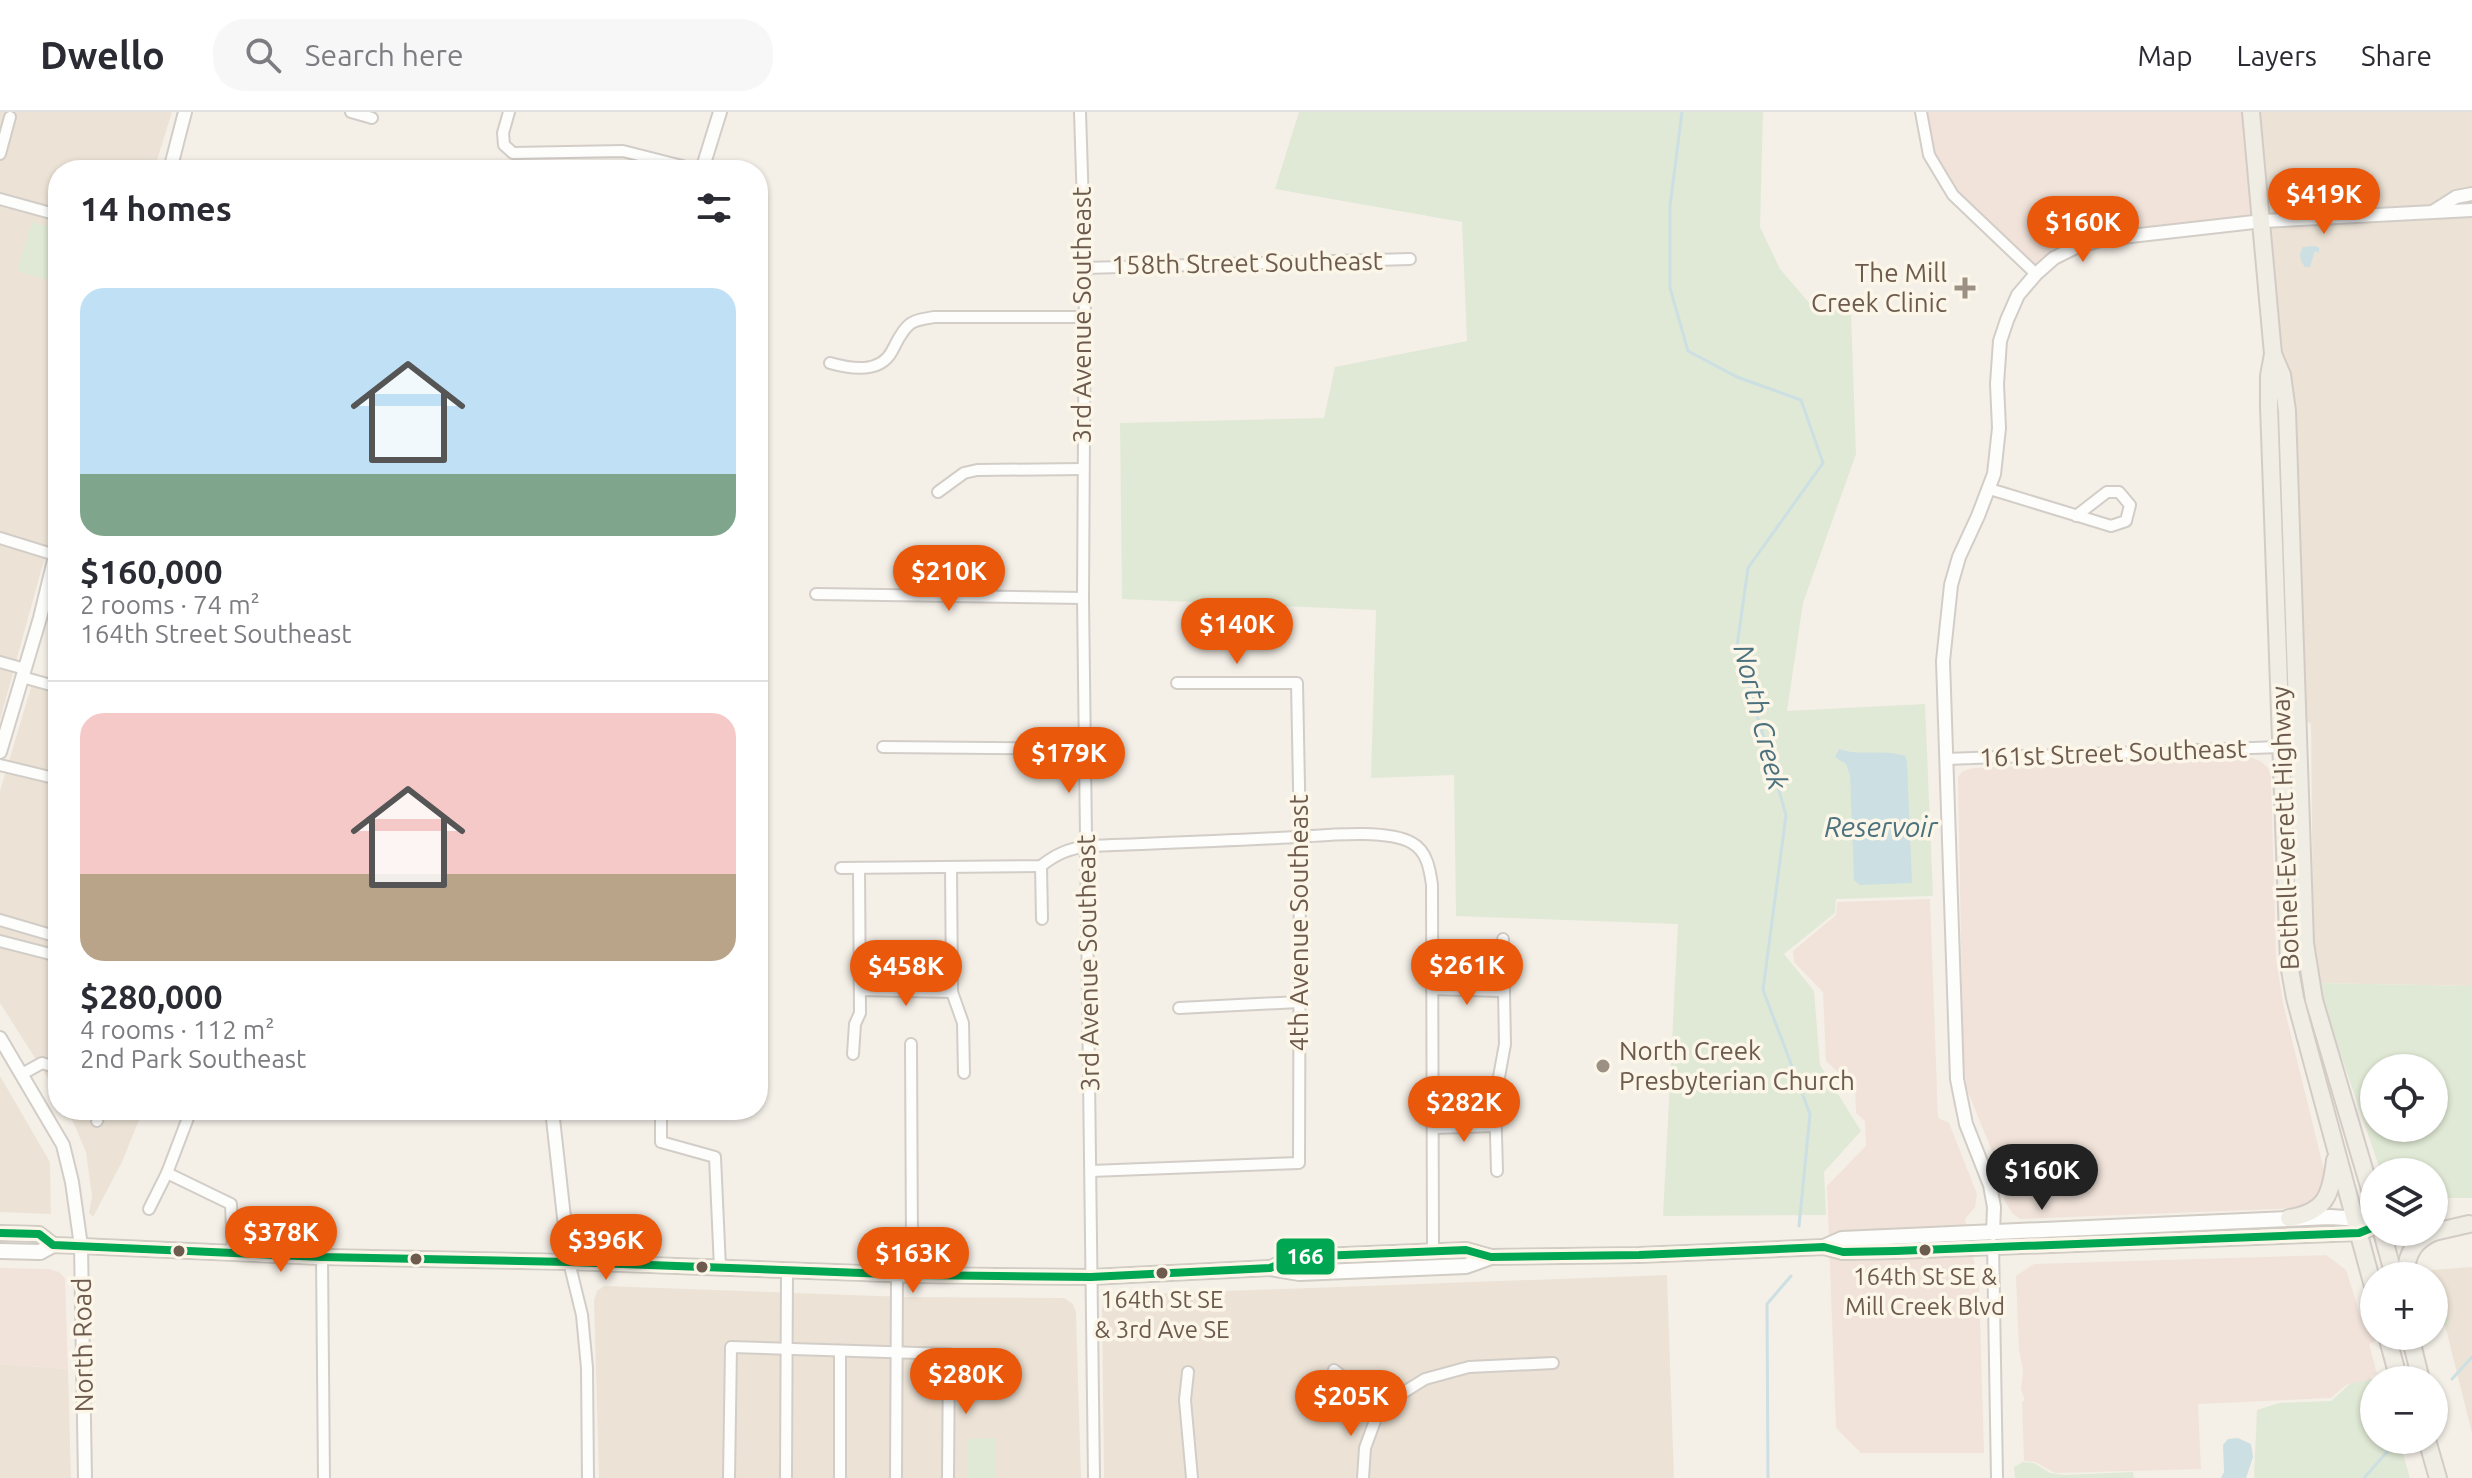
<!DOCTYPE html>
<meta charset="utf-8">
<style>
body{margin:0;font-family:Ubuntu,sans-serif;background:#f7f7f7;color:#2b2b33;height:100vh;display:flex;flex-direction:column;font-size:30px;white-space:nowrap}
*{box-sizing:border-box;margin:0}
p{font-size:26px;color:#7c7c81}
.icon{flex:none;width:44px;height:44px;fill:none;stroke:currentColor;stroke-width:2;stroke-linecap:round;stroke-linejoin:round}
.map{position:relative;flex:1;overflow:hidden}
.panel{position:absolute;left:48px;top:48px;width:720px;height:960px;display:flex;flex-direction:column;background:#fff;border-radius:32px;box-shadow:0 2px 6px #0004}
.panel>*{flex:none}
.controls{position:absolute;left:2360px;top:942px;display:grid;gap:16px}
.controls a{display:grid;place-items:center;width:88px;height:88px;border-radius:50%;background:#fff;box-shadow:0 2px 6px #0004;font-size:40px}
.price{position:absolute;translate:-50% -68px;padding:0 18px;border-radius:28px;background:#ea580c;color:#fff;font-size:26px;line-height:52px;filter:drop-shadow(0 2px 4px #0008)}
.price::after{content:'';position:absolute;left:50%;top:48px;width:24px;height:18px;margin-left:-12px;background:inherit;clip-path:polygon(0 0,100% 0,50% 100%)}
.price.active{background:#222;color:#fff}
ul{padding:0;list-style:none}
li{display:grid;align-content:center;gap:16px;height:424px;padding:0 32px}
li+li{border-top:2px solid #e1e1e2}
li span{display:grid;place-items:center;height:248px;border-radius:24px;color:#555}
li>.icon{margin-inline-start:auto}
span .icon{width:144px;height:144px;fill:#fffc;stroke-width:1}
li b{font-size:34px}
h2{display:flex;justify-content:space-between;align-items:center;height:96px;padding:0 32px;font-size:34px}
header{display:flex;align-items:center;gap:48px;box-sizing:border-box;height:112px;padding:0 40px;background:#fff;border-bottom:2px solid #e1e1e2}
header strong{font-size:38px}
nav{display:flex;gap:44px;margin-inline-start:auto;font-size:28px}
.search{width:560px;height:72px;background:#f7f7f7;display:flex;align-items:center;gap:20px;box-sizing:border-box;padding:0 28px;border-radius:32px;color:#7c7c81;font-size:30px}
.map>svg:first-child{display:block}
.residential{fill:#ece3d6}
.commercial{fill:#f1e3da}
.green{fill:#e0e9d5;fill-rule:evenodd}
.water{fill:#ccdfe2}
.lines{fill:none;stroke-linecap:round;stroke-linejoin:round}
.stream{stroke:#ccdfe2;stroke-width:3}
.minor-casing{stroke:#d2cdc7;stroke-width:14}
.tertiary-casing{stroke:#d2cdc7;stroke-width:16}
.secondary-casing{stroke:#d1ccc4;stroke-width:18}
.primary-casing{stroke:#d3ccc6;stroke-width:20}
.minor{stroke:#fdfdfc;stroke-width:10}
.tertiary{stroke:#fdfdfc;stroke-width:12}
.secondary{stroke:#fdfdfc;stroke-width:14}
.primary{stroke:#f0ede5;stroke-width:16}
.bus-1-casing{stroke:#fcf6e9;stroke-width:14}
.bus-1{stroke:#00a651;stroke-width:8}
.poi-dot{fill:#9c8f83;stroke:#fcf6e9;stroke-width:3}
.bus-dot{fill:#6d5b4d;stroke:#fcf6e9;stroke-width:3}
.labels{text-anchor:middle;stroke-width:7;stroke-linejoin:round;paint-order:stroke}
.bus-label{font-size:24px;fill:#6d5b4d;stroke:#fcf6e9}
.street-label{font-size:26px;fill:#6d5b4d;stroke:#fcf6e9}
.poi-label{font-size:26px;fill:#6d5b4d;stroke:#fcf6e9;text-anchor:end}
.water-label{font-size:28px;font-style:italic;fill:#4b727e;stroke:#fcf6e9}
.line-badge{stroke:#fcf6e9;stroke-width:3}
.badge-label{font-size:22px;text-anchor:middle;font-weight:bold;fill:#fff}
</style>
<header>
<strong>Dwello</strong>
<div class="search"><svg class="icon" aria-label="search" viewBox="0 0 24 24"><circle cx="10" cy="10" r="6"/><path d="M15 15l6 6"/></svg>Search here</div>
<nav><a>Map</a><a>Layers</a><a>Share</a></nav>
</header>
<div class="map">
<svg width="2472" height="1366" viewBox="0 0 2472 1366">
<rect width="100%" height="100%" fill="#f4f0e8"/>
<!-- residential -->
<g class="residential">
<path d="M0,0H172L154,58H58V397L0,608Z"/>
<path d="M2252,0H2472V874L2316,871L2313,822L2311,612L2297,603L2287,299Z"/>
<path d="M35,562L58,569V982L0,891V679Z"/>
<path d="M0,964L50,1050L51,1102L0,1100Z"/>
<path d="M68,998H143L122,1050L93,1105L89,1101L92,1085L86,1040Z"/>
<path d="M2472,1155V1321L2431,1158Z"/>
<path d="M1667,1163L1674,1366H1104L1102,1197L1107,1188L1115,1183Z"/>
<path d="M604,1174L907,1185L1064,1186L1073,1192L1076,1200L1081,1366H599L594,1188L597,1179Z"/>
<path d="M0,1252L68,1257L71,1366H0Z"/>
</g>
<!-- commercial -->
<g class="commercial">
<path d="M1921,0H2252L2263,109L2091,130L2036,162L1953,83L1929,43Z"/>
<path d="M2250,645L2260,649L2268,656L2271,665L2276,846L2283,891L2325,1062V1073L2314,1089L2299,1096L2020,1107L2012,1101L2005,1089L1994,1044L1966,975L1963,940L1958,665L1963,659L1973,656Z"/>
<path d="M1930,787L1938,1006L1949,1011L1977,1082L1975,1095L1965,1107L1979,1173L1984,1341H1861L1836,1316L1827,1074L1866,1034L1865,1009L1856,1001L1855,976L1826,949L1823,880L1794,850L1793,839L1836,803L1837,790Z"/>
<path d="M2326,1143L2346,1158L2364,1215H2372L2376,1229L2369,1232L2377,1262L2371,1264L2370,1268L2346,1273L2331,1286L2198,1292L2201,1357L2055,1361L2035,1350L2024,1349L2022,1289H2025L2021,1277L2023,1259L2019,1238L2016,1164L2034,1152Z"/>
<path d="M0,1156L49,1157L59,1160L65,1166L68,1257L0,1252Z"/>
</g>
<!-- green -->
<g class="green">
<path d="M1299,0H1763L1760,115L1780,157L1811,193L1851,201L1856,342L1803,491L1787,599L1925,592L1933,784L1836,787L1835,801L1784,842L1814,879L1820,953L1861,1019L1824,1060L1826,1103L1663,1104L1678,812L1456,804L1454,663L1371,666L1376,498L1122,487L1120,311L1324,306L1335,255L1467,229L1462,110L1275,77Z"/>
<path d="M32,110L58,117V171L17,159Z"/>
<path d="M2316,871L2472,874V1086H2434V1060H2381ZM2374,956H2434V1016H2374Z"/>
<path d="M2444,1182L2449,1212L2435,1214L2434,1183Z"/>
<path d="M2371,1267L2375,1268L2372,1290L2374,1328H2399L2410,1366H2254L2257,1298L2279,1291L2331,1289L2350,1272Z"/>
<path d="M995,1326L996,1366H967V1327Z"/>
<path d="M2023,1350L2034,1351L2050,1361L2063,1363L2133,1360L2134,1366H2015L2014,1355Z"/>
</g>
<!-- water -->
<g class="water">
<path d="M2315,134L2319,136V141L2315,139L2310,155H2305C2300,149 2298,142 2303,135Z"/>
<path d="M1839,637C1860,645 1883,636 1905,644L1907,650L1912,771L1860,773L1854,768L1850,663L1846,652L1835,645Z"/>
<path d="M2238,1326L2251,1332L2253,1345L2246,1366H2221L2224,1360L2223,1333L2228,1327Z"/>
</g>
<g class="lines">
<!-- stream -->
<g class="stream">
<path d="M1682,0L1670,94V176L1688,239L1737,265L1801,288L1823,351L1748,456L1737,534L1786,703L1763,878L1810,1002L1799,1114"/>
<path d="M2452,1267L2472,1245"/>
<path d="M1768,1366L1767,1192L1791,1164"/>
<path d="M2364,1366L2395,1331"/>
</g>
<!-- minor casing -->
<g class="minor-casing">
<g id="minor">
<path d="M351,0L372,6"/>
<path d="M509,0L503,21L504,33L513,41L623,39L698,58"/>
<path d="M1080,0L1085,156L1083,486L1094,1366"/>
<path d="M1921,0L1929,43L1953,83L2036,162"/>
<path d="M0,42L10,5"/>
<path d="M0,87L58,103"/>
<path d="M1085,156L1410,147"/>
<path d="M830,251C851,257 880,262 892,239C897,230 901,219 910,212C916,207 925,207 934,205H1084"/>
<path d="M1989,377L2003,381L2111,414L2126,409L2130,393L2119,380H2107L2076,404"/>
<path d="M938,380L964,361L977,358L1083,357"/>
<path d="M0,426L55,443"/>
<path d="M816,482L1083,486"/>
<path d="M0,550L25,557"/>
<path d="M22,565L58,575"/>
<path d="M883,635L1086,637"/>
<path d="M1946,647L2280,635"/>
<path d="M0,653L58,667"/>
<path d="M1041,754L1042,807"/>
<path d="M841,756L1041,754C1056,742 1068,737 1087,734C1150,732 1214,729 1278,726C1311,725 1385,715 1412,731C1427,739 1430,758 1432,773L1433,1139"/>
<path d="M951,756L952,880L963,911L964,961"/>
<path d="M0,808L58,825"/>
<path d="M0,829L58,844"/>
<path d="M1432,877L1502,879"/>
<path d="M860,878L952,880"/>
<path d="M1179,896L1299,890"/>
<path d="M911,932L912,1137L915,1163"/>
<path d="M853,942L855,912L860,901L859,756"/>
<path d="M22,962L42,951L58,956"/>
<path d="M191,998L167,1061L231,1092L233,1141"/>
<path d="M661,998V1030L715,1045L720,1156"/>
<path d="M97,1009L100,998"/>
<path d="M1433,1016L1495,1014"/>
<path d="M1091,1059L1299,1051L1300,725L1297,571H1177"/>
<path d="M1497,1059L1495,987L1505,932L1503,827"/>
<path d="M149,1097L167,1061"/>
<path d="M1993,1132L1997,1366"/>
<path d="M322,1145L324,1366"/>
<path d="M569,1150L582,1203L587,1256L588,1366"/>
<path d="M1334,1258L1380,1295L1425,1267L1469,1255L1553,1251"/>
<path d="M1188,1260L1185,1288L1192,1366"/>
<path d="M729,1366L731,1235L949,1242L948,1366"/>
<path d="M786,1366L787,1158"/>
<path d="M840,1366V1239"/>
<path d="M896,1366L897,1162"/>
<path d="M1363,1366L1365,1336L1380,1295"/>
</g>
</g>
<!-- tertiary casing -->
<g class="tertiary-casing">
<g id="tertiary">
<path d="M170,58L185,0"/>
<path d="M702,58L720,0"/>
<path d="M2434,99L2456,85L2472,82"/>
<path d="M0,640L40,506L58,432"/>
<path d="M0,926L63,1033L72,1070L81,1134L85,1366"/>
<path d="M552,998L569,1150"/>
<path d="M1993,1121L1994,1095L1990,1073L1966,1012L1957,967L1943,549L1951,473L1959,445L1978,404L1994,362L1999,316L1997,272L2000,229L2007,208L2018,183L2036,162L2054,146L2076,135L2104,127L2263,109L2472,98"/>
</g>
</g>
<!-- secondary casing -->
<g class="secondary-casing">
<g id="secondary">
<path d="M0,1121L39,1122L53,1133"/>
<path d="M1824,1135L1842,1127L2330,1105L2361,1107"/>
<path d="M0,1139L40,1140L53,1133L81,1134L322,1145L569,1150L915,1163L1091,1165L1270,1156L1299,1161L1466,1154L1491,1145"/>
<path d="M1271,1156L1295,1145L1466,1138L1491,1145L1639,1143L1824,1135L1843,1140L1895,1139L2359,1121L2374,1115"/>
</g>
</g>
<!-- primary casing -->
<g class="primary-casing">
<g id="primary">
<path d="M2251,0L2273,242L2269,264V294L2289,852L2295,886L2374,1178"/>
<path d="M2273,242L2282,263L2287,299L2305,831L2314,888L2374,1091"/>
<path d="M2289,1106C2326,1100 2331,1083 2335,1048"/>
<path d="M2382,1120L2394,1164"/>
<path d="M2434,1120L2469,1112"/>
<path d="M2405,1164C2407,1142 2413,1129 2434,1120"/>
<path d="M2387,1224L2399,1268"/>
<path d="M2410,1224L2421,1268"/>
<path d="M2427,1328L2438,1366"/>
</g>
</g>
<!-- minor -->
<use href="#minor" class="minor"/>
<!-- tertiary -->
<use href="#tertiary" class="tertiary"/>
<!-- secondary -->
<use href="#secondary" class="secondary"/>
<!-- primary -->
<use href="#primary" class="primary"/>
<!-- bus-1 casing -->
<g class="bus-1-casing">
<path id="bus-1" d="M0,1121L39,1122L53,1133L322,1145L569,1150L915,1163L1091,1165L1270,1156L1295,1145L1466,1138L1491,1145L1639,1143L1824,1135L1843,1140L1895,1139L2359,1121L2374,1115"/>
</g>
<!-- bus-1 -->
<use href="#bus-1" class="bus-1"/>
</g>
<!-- markers -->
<g class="poi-dot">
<path d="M1961 164h8v8h8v8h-8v8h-8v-8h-8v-8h8z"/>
<circle cx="1603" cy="954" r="8"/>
</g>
<g class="bus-dot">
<circle cx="1925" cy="1138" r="7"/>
<circle cx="179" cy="1139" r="7"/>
<circle cx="416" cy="1147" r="7"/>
<circle cx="702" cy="1155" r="7"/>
<circle cx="1162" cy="1161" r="7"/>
</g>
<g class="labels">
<!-- bus labels -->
<g class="bus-label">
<text x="1925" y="1173">164th St SE &amp;<tspan x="1925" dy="30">Mill Creek Blvd</tspan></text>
<text x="1162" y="1196">164th St SE<tspan x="1162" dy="30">&amp; 3rd Ave SE</tspan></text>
</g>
<!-- street labels -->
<g class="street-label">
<text transform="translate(1247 151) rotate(-1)" y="9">158th Street Southeast</text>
<text transform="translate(1082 203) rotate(-90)" y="9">3rd Avenue Southeast</text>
<text transform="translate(2113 641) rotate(-2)" y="9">161st Street Southeast</text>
<text transform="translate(2285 716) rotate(-92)" y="9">Bothell-Everett Highway</text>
<text transform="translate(1299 811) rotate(-90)" y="9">4th Avenue Southeast</text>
<text transform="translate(1088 851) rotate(-91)" y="9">3rd Avenue Southeast</text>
<text transform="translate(83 1233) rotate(-91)" y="9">North Road</text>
</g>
<!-- poi labels -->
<g class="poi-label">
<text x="1947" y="170">The Mill<tspan x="1947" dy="30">Creek Clinic</tspan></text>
<text x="1619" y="948" text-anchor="start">North Creek<tspan x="1619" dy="30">Presbyterian Church</tspan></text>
</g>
<!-- water labels -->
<g class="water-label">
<text transform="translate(1761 605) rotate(76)" y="10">North Creek</text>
<text x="1881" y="725">Reservoir</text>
</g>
</g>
<rect class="line-badge" x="1275" y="1125" width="61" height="39" rx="8" fill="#00a651"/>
<g class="badge-label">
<text x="1305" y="1152">166</text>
</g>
</svg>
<div class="controls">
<a><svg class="icon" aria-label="locate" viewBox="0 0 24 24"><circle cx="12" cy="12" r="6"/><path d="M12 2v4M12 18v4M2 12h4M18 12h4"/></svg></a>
<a><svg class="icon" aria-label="layers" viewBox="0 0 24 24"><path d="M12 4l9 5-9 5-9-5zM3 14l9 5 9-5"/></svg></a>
<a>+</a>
<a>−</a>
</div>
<b class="price" style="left:2324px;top:124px">$419K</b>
<b class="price" style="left:2083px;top:152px">$160K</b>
<b class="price" style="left:949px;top:501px">$210K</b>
<b class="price" style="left:1237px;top:554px">$140K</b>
<b class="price" style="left:1069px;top:683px">$179K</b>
<b class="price" style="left:1467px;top:895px">$261K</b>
<b class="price" style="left:906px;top:896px">$458K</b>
<b class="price" style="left:1464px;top:1032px">$282K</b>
<b class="price active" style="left:2042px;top:1100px">$160K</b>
<b class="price" style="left:281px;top:1162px">$378K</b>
<b class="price" style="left:606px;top:1170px">$396K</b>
<b class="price" style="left:913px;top:1183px">$163K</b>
<b class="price" style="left:966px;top:1304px">$280K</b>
<b class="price" style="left:1351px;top:1326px">$205K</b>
<section class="panel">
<h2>14 homes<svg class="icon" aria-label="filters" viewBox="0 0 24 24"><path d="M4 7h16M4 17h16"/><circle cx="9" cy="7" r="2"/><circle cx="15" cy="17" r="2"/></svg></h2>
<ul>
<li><span style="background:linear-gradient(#bfe0f5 75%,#7fa58c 0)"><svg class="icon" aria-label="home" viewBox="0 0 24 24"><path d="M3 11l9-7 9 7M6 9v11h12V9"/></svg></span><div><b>$160,000</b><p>2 rooms · 74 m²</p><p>164th Street Southeast</p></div></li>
<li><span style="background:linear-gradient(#f6c9c9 65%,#b9a48a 0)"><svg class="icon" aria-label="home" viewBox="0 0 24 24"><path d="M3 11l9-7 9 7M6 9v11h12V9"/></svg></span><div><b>$280,000</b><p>4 rooms · 112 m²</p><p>2nd Park Southeast</p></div></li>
</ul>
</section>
</div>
